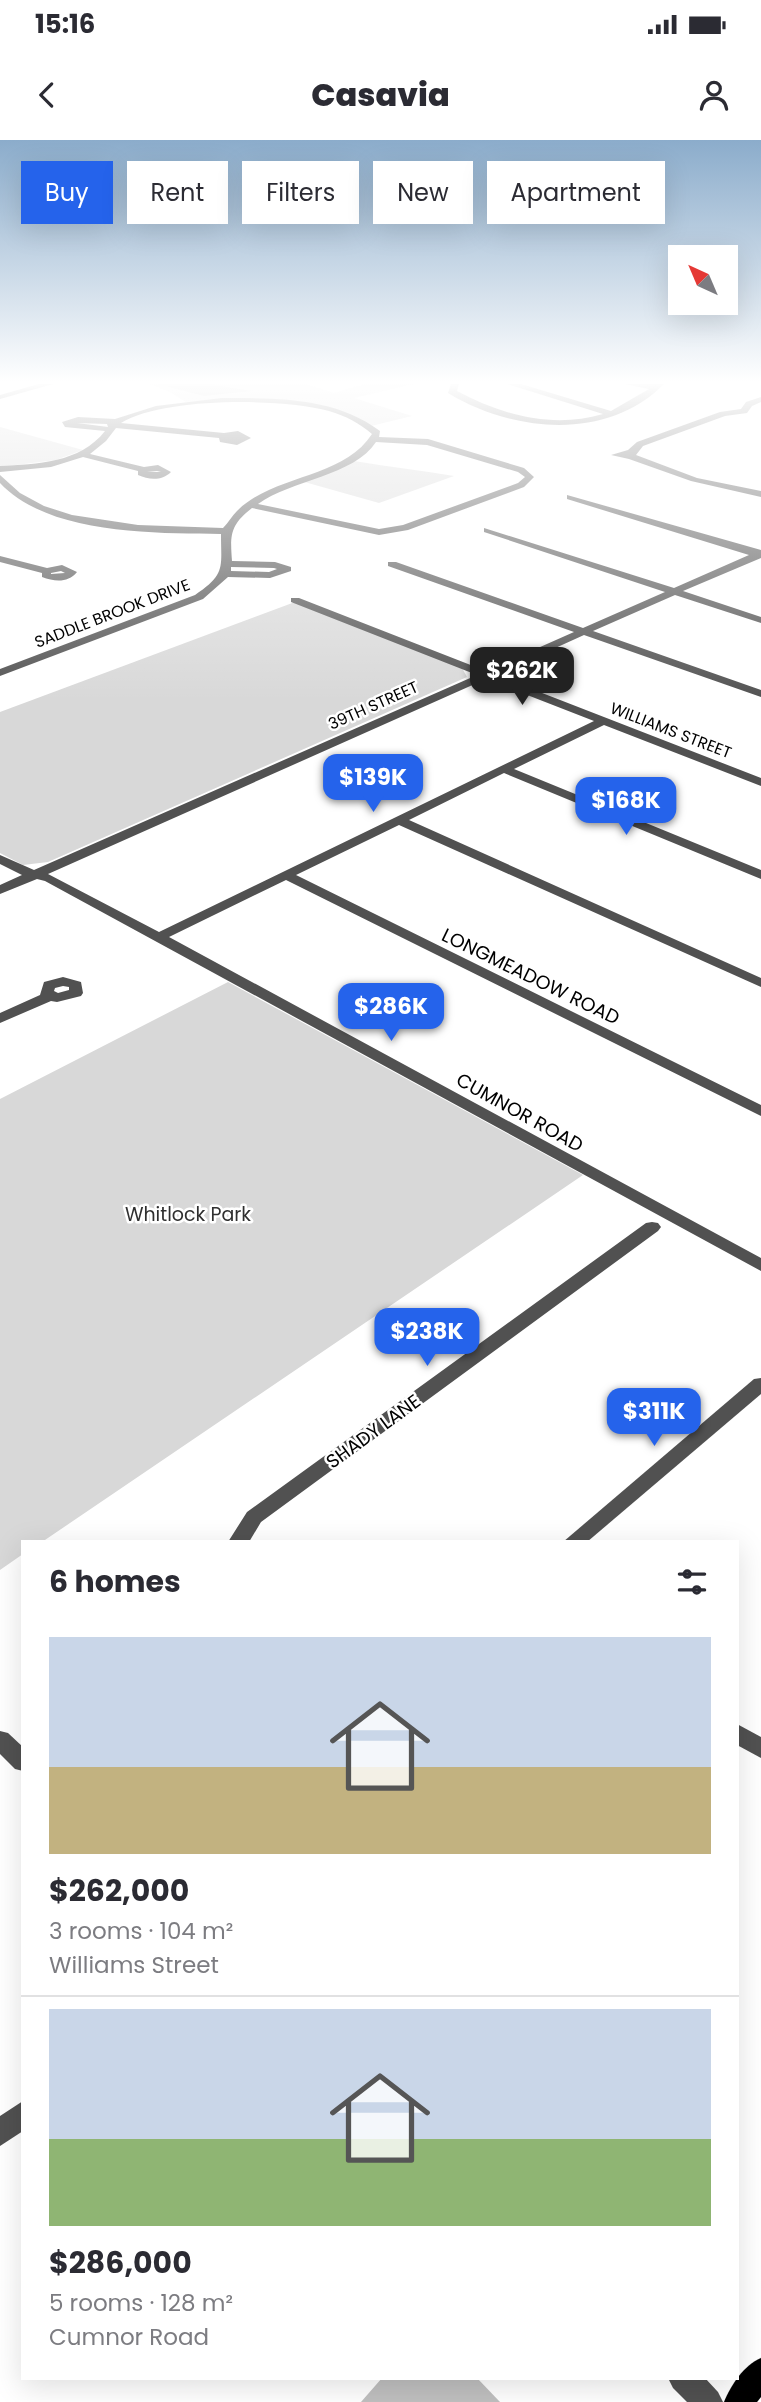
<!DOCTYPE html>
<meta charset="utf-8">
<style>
body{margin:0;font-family:Poppins,sans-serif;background:#f7f7f7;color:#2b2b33;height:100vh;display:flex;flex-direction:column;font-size:26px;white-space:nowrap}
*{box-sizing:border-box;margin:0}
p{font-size:23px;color:#7c7c81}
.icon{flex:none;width:38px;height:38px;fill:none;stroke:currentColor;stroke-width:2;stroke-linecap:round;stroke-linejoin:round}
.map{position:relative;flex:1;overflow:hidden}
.details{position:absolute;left:21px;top:1400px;width:718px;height:840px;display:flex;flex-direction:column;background:#fff;border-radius:0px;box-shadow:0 7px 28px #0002}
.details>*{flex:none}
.hud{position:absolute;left:21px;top:21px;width:719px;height:63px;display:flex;gap:14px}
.needle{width:46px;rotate:316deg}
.tools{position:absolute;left:668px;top:105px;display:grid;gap:14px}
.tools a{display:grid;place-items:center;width:70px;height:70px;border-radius:0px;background:#fff;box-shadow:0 7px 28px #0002;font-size:35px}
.price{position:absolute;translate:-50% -60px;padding:0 16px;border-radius:14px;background:#2563eb;color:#fff;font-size:23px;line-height:46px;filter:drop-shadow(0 2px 4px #0008)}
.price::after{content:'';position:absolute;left:50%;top:42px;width:21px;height:16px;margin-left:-10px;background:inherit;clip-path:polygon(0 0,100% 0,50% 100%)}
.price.on{background:#222;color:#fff}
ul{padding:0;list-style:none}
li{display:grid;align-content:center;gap:14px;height:371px;padding:0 28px}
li+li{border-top:2px solid #e1e1e2}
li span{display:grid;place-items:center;height:217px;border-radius:0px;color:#555}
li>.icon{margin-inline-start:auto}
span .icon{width:126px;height:126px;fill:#fffc;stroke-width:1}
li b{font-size:30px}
h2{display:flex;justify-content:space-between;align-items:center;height:84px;padding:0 28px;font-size:30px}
.chip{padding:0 24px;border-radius:0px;background:#fff;box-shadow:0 7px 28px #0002;font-size:24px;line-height:63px}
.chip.on{background:#2563eb;color:#fff}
.status{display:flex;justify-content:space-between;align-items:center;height:49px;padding:0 35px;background:#fff;direction:ltr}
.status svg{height:19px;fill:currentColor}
header{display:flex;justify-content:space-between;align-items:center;height:91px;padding:0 28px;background:#fff;font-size:32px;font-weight:800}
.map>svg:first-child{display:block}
.green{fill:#d8d8d8}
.water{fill:#9f9f9f}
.building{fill:#c0c0c0}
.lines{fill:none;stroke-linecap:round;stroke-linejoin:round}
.major-casing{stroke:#dbdbdb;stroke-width:1}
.minor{fill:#515151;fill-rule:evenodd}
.major{fill:#000;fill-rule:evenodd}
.labels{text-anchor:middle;stroke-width:5;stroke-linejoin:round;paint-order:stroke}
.far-street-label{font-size:16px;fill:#000;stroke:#fff}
.street-label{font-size:19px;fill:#000;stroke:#fff}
.park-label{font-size:19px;fill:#2f2f2f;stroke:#fff}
</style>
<div class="status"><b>15:16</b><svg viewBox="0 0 49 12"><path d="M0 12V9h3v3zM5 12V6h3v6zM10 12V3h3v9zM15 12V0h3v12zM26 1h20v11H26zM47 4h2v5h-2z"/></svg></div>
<header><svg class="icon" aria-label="back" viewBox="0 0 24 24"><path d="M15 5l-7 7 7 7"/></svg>Casavia<svg class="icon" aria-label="person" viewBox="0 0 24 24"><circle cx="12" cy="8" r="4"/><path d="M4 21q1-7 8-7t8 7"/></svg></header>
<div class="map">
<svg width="761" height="2262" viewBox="0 0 761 2262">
<rect width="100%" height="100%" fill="#fff"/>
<!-- green -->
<g class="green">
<path d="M149,244H306L334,253L364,244H414L354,258L412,276L371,286L332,268L237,259L186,262L170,252Z"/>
<path d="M0,287L83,310L56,320L0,327Z"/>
<path d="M354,321C388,327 420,330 454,336L379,363L301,341Z"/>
<path d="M295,462L461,526L467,537L48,722L23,725L0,713V572Z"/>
<path d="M228,842L583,1035L42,1402H23V1414L0,1430V959Z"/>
</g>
<!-- water -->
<path class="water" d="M157,244H210L251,251L204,256Z"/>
<!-- building -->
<path class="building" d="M382,2238H477L500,2262H361Z"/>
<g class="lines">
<!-- major casing -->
<g class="major-casing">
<path id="major" d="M761,2218V2257L757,2262H724C731,2245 744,2225 761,2218Z"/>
</g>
<!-- minor -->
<g class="minor">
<path d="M39,244H53L0,259V255Z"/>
<path d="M451,244H459L457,251C502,275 552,289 603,274L507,244H521L611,271L649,249L625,244H664C607,302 512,292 448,253Z"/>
<path d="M761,257V262L752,266L747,273L725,276L643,306L636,315L697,338L761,351V357L691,341L629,319L611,315L628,310L637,302L720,272L741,269L746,262Z"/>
<path d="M222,258C277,258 335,257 380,291L379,297L428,299L524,328L534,337L524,347L408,390L379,395L252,368C230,385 230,395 232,421L275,422L291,427V431L270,438L228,437L203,459L0,536V529L195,455C226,434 221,428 221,394C154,393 49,395 0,343V335L20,353L44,366L72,375L138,385L223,388C228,383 232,376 237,371C274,334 343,339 372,294C359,283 346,276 329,271C281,258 164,257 121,283L224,293L238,291L251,298L237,305L220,302L219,298L116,288L106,301L90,314L144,327L158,325L171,332C162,341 149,340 138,335V331L83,317L51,327L0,332V326C37,324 80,323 105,291L65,287L62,282L78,277L115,279L156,266ZM77,283L107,284L108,287ZM376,302L427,305L518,332L525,337L518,343L403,385L379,389L258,364C291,340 354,336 376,302ZM157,331L161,332H147ZM231,427L274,428L277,429L269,432L231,431Z"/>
<path d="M567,355L761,410V418L683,451L761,477V483L675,455L593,491L761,550V557L584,495L496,535L761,638V646L604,585L514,629L761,730V739L504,633L409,680L761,838V847L399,685L296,735L761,965V976L286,740L169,797L761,1118V1131L45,741L37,739L0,754V745L22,735L0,724V715L34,730L477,535L291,462V458H299L486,531L574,492L388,426V422H396L583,488L665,452L484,392V388L674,448L749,415L567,359ZM486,539L594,581L159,792L48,734Z"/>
<path d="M0,416L47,428L62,425L77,432C68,443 55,442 42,437V433L0,422ZM61,431L65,433L51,434V433Z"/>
<path d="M63,837L81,842L83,853L81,856L57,862L51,861L0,883V873L40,855L44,842ZM63,846L69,847V850L58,853L54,851L55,848Z"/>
<path d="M652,1082L658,1083L661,1087L658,1091L261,1382L249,1402H228L247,1372L646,1083Z"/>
<path d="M761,1238V1254L587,1402H563L754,1239Z"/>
<path d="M737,1584L761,1597V1618L737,1605Z"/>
<path d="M0,1591L8,1593L23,1607V1631L15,1629L0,1614Z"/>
<path d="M23,1961V1991L0,2006V1976Z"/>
<path d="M668,2238H705L718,2252L723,2262H687L673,2248Z"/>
</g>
<!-- major -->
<use href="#major" class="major"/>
</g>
<!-- sky -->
<linearGradient id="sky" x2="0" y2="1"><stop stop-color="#8baccb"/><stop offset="0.43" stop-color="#fff"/><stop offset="1" stop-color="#fff" stop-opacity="0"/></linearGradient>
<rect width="761" height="561" fill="url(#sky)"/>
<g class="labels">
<!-- far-street labels -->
<g class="far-street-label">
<text transform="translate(112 473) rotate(-21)" y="6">SADDLE BROOK DRIVE</text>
<text transform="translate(373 565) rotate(-24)" y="6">39TH STREET</text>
<text transform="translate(671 590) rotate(21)" y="6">WILLIAMS STREET</text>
</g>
<!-- street labels -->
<g class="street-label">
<text transform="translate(531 836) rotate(26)" y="7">LONGMEADOW ROAD</text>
<text transform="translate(520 972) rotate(29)" y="7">CUMNOR ROAD</text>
<text transform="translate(373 1291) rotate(-36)" y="7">SHADY LANE</text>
</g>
<!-- park labels -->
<g class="park-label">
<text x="188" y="1081">Whitlock Park</text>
</g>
</g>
</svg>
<div class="tools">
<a><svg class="needle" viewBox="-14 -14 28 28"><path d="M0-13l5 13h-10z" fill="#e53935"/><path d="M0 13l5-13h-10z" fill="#7c7c81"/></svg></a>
</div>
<b class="price on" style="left:522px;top:567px">$262K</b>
<b class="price" style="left:373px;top:674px">$139K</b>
<b class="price" style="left:626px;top:697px">$168K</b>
<b class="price" style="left:391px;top:903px">$286K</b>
<b class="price" style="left:427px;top:1228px">$238K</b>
<b class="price" style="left:654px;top:1308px">$311K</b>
<div class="hud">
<a class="chip on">Buy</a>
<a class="chip">Rent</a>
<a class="chip">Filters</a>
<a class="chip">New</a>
<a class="chip">Apartment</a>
</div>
<section class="details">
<h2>6 homes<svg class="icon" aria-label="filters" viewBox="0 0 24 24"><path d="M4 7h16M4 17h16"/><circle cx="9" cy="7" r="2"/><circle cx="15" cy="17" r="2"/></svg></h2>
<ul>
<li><span style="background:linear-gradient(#c9d6e8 60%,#c2b280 0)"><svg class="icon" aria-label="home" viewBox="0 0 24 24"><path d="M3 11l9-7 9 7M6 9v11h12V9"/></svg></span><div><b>$262,000</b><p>3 rooms · 104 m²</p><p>Williams Street</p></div></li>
<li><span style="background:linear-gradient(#c9d6e8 60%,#8fb573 0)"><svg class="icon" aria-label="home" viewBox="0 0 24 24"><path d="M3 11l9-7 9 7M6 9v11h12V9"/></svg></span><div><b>$286,000</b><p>5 rooms · 128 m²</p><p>Cumnor Road</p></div></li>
</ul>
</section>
</div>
